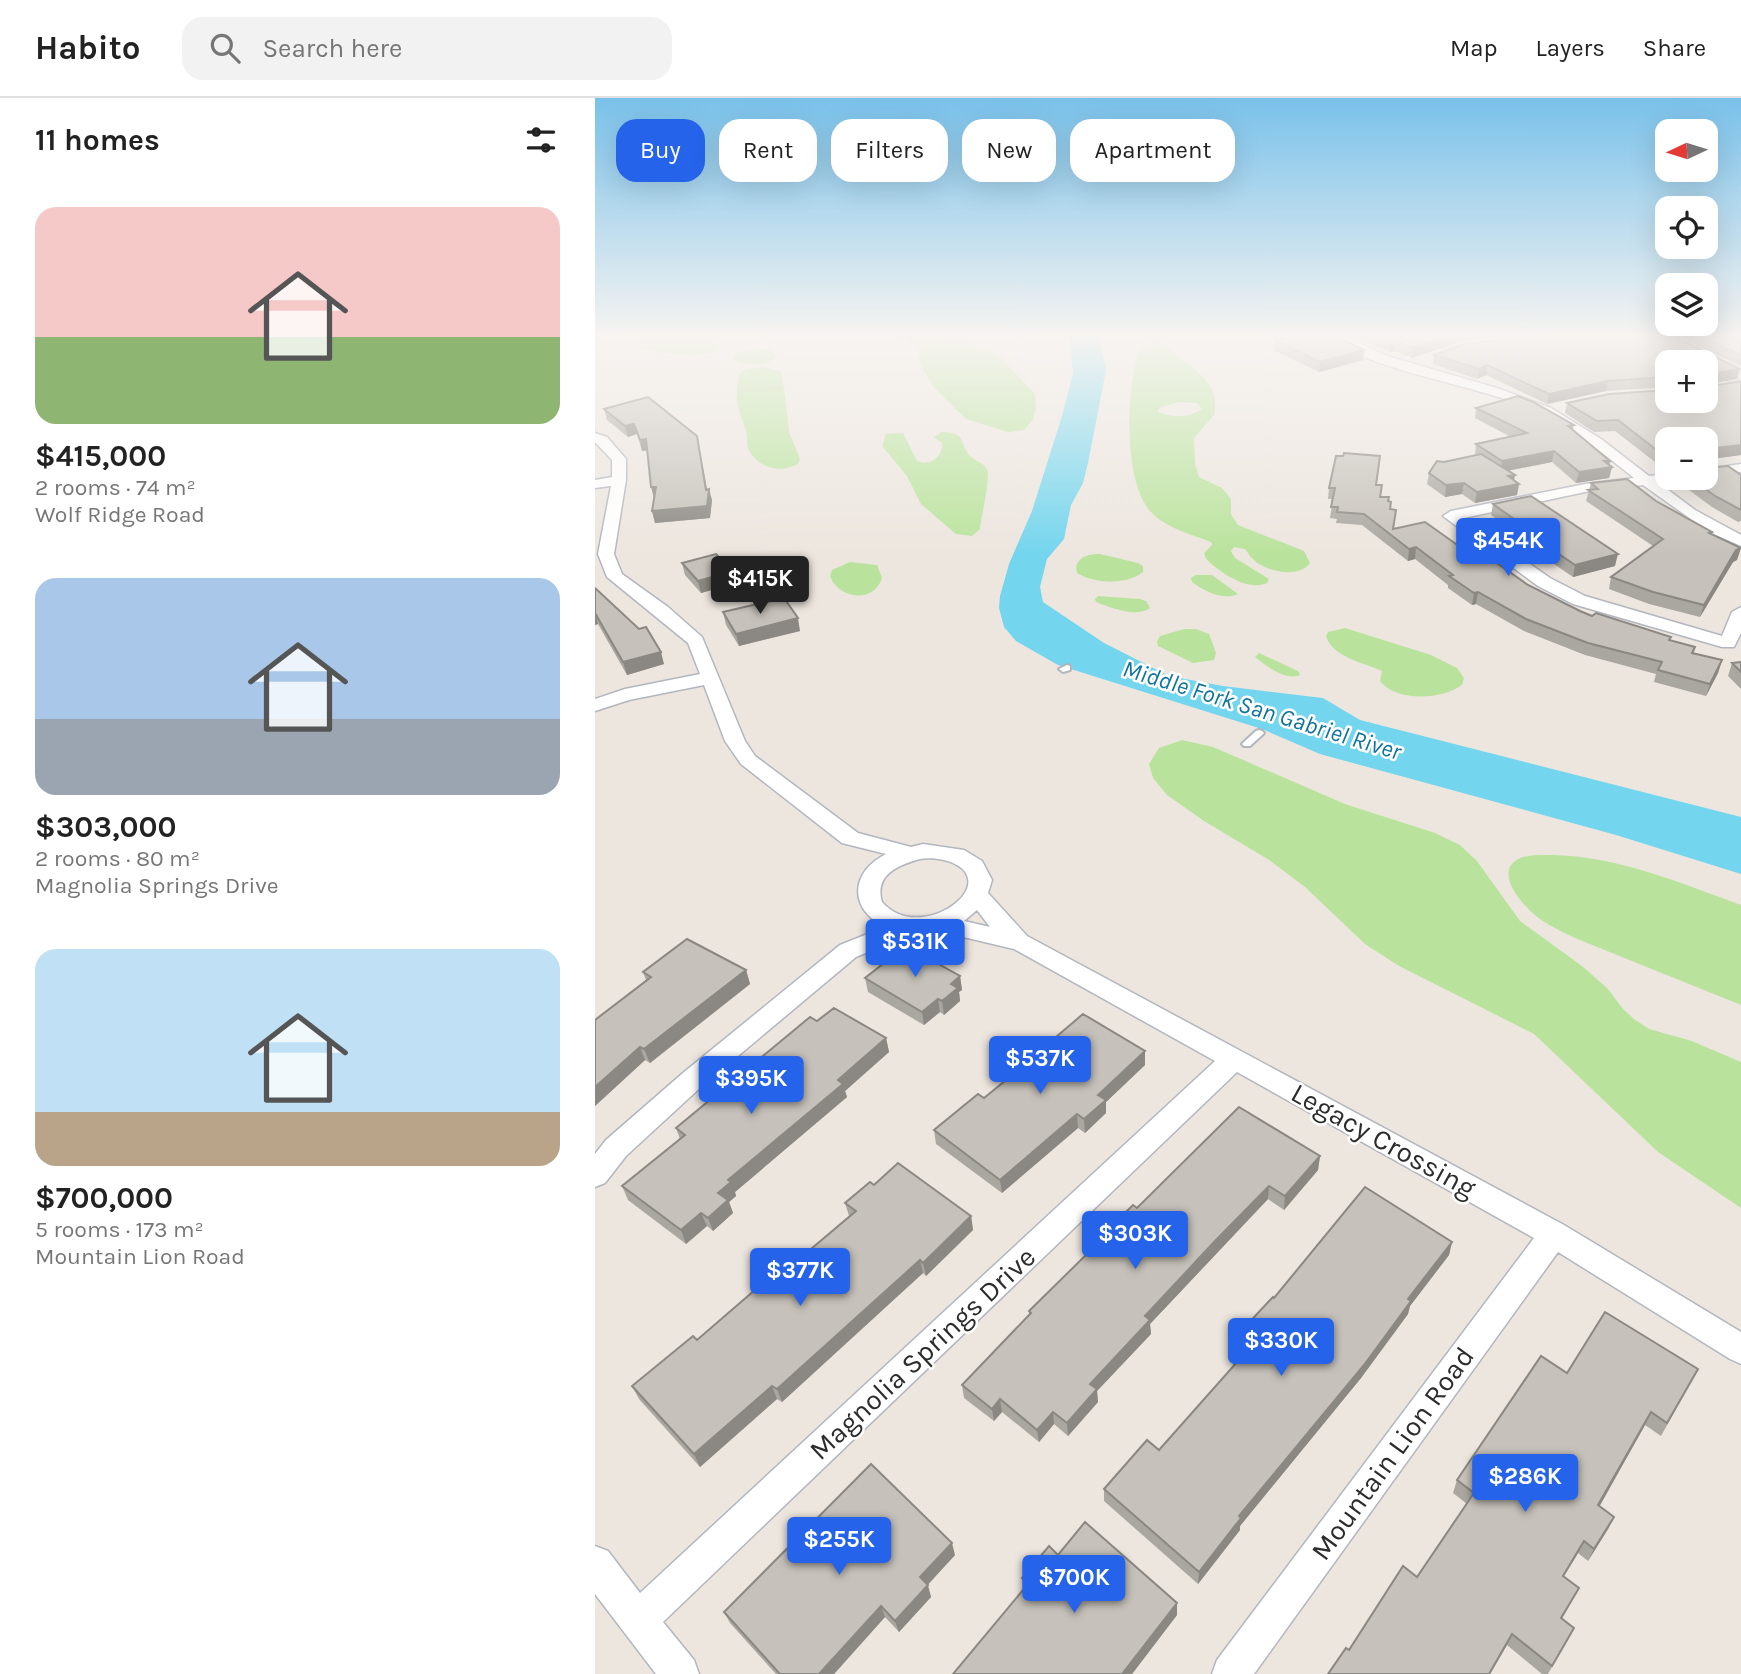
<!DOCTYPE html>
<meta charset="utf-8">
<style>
body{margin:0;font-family:Karla,sans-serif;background:#f2f2f2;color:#222;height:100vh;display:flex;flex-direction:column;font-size:26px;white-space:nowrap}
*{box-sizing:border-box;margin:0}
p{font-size:23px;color:#767676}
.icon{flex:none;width:38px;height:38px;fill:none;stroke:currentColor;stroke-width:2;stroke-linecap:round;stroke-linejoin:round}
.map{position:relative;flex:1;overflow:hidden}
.panel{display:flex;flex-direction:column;background:#fff;width:595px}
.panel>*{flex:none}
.top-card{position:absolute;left:21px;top:21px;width:665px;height:63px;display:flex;gap:14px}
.needle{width:46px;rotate:266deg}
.fabs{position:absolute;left:1060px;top:21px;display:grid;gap:14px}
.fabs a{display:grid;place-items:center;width:63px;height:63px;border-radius:14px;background:#fff;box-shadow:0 7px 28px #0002;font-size:35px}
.price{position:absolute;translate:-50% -60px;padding:0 16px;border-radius:7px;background:#2563eb;color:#fff;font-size:23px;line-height:46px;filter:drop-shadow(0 2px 4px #0008)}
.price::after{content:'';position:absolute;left:50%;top:42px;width:21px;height:16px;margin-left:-10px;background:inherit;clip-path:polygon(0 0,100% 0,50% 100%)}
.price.selected{background:#222;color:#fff}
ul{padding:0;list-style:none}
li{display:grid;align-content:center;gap:14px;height:371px;padding:0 35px}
li span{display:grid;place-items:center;height:217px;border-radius:21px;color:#555}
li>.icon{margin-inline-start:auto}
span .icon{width:126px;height:126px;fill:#fffc;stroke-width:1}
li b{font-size:30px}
h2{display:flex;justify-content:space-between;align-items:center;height:84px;padding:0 35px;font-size:30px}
.pill{padding:0 24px;border-radius:21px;background:#fff;box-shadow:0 7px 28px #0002;font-size:24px;line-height:63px}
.pill.selected{background:#2563eb;color:#fff}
header{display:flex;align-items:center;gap:42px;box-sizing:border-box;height:98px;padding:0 35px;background:#fff;border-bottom:2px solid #e0e0e0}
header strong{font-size:33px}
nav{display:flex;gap:38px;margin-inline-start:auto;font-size:24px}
.search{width:490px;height:63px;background:#f2f2f2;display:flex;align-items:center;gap:18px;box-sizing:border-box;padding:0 24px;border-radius:21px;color:#767676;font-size:26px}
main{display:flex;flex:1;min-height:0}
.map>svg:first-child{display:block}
.green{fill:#b9e39c;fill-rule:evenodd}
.water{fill:#73d5ee}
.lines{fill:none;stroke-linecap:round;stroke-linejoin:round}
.service-casing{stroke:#b2b6bf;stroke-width:4}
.minor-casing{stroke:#b2b6bf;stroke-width:3}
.service{fill:#fff;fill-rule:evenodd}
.minor{fill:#fff;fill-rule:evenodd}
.wall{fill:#aaa6a0}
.shaded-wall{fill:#8b8782}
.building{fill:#c6c1ba;stroke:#8b8782;stroke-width:2}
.labels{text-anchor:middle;stroke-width:5;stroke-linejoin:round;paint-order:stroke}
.water-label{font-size:24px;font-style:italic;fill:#0f759d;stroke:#fff}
.near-street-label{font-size:28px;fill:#2c2c2c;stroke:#fff}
</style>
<header>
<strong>Habito</strong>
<div class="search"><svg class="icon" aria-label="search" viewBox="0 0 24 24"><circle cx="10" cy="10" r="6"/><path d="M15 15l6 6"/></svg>Search here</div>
<nav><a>Map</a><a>Layers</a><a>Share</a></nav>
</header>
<main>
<section class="panel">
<h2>11 homes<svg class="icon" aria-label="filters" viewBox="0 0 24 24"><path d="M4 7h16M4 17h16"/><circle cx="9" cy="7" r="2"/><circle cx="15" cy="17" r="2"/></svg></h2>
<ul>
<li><span style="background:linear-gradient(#f6c9c9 60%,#8fb573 0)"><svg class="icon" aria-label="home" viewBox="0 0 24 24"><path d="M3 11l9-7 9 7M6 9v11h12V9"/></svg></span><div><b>$415,000</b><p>2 rooms · 74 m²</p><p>Wolf Ridge Road</p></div></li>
<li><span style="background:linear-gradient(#a9c7e8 65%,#9aa5b1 0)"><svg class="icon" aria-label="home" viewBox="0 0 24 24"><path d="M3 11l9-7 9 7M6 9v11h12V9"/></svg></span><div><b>$303,000</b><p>2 rooms · 80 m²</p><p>Magnolia Springs Drive</p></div></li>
<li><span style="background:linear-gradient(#bfe0f5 75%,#b9a48a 0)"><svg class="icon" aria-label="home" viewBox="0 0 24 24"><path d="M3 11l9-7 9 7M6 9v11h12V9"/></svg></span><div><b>$700,000</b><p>5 rooms · 173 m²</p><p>Mountain Lion Road</p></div></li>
</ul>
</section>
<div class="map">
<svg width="1146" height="1576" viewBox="0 0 1146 1576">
<rect width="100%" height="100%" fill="#ede6df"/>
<!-- green -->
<g class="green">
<path d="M300,236H347L402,256L440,296L441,311L437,323L429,332L413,334L371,321L338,288L324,264L323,251Z"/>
<path d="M61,243C77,244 116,240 126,249L118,254L93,258L41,250L45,245Z"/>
<path d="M564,245C574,248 579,256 587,262C607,276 625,290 619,317L599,340L600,366L604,379L627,390L636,401V416L643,427L709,453L715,465C704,481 669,474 657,460C654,458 653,454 650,451L639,449L636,453L640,460L674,481L672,485C652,494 625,474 611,461L609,455L617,447L616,444C598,437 572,430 558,416C527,388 531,287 545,250L552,246ZM584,304L602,305L607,311C596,320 574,320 562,313L566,309Z"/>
<path d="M156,251H174L183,257C175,270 149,266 136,262L142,255Z"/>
<path d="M169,269L187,274L194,334L205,361L203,366C187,375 165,371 155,354C151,348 153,340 151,333C143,307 138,304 145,275L151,271Z"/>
<path d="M347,334C372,335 364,343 374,357C379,363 388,364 392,371C396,380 386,418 385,431L377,438L361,436L326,406L312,378L287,348L291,336L308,335L322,363C334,369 348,359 347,345L339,339Z"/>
<path d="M505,456L543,465L548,468V474C532,487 499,486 482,475L481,468C485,458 494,456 505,456Z"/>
<path d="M255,464L282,467L287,480C279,506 243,501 235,478L237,472Z"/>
<path d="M601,477H617L643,496C628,503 609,493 597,484L596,480Z"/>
<path d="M503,498L545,501L551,503L555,510C541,520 516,510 501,504L500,501Z"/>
<path d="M750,530L836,557L862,570L869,580L867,587C847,602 801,604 785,583L787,573C769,565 737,559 731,538L733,534Z"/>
<path d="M589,531H601L614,536L621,555L619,562L598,565L563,548L562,543L565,538Z"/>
<path d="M664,555L703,573L705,577C691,583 671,568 660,559Z"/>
<path d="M587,642L618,649L750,706L840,735L865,747L882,763L925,823L987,868L1012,890L1029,912L1039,921L1054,931L1097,943L1146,964V1110L1063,1054L939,936L804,868L770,846L710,789L674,762L609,723L572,697L558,680L554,666L564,650Z"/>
<path d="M960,757C1024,759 1086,785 1146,807V907C1105,890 1063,874 1022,857C996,846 968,837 945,821C931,811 897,776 923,761C933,756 948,757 960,757Z"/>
</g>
<!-- water -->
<path class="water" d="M474,236H503L511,272L493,365L488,385L476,407L469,441L452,461L445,489L448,504L509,545L574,578L628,588L728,600L765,622L1146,719V776L1021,737L725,656L667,631L463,567L421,543L409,529L404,510L405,498L414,466L437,413L467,318L478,276Z"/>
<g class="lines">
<!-- service casing -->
<g class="service-casing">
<g id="service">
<path d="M472,567L475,568V572L468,574L464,571Z"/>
<path d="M664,632L667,633L669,635L667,637L655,648H649L647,646L649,644L661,633Z"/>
</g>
</g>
<!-- minor casing -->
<g class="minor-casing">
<g id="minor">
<path d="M729,236H745L792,258L902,290L956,310L1006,341L1054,378L1073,376V380H1080L1078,383L1064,385L1100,412L1146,437V448L1114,434L1048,387L990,394L869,420L955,480L990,498L1127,538L1137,514L1146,509V535L1139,549H1127L978,506L943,488L848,418L856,413L990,386L1039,380C1002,350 965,322 921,305C869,285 770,271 729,236Z"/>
<path d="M0,335L12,339L31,361V382L19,456L27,476L73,509L107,539L150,643L160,658L263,735L316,749L328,746L369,752L387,763L397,782L393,795L432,838L969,1127L1146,1234V1266L1135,1261L963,1154L659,1576H617L622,1562L939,1140L642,974L68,1524L99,1562L104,1576H61L0,1496V1448L13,1453L45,1495L620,963L419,851L343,833L319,835L261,859L106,989L31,1058L10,1085L0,1089V1056L11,1042L88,975L245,847L290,829C253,811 255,774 291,756L247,745L146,666L130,643L109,587L34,602L0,613V601L30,591L105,576L93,545L12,479L3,456L16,388L0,390V382L17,379V362L0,344ZM325,761C336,759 352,761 362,767C403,791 323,846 287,804C279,777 303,767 325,761ZM382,812L395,829L369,823Z"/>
<path d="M1146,366V374L1111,379V371Z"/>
</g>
</g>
<!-- service -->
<use href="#service" class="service"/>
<!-- minor -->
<use href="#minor" class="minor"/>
</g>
<!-- wall -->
<g class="wall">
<path d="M761,236H923L866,243L817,260L800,253L795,254L768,243Z"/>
<path d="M953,236H1074L1145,271L1142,281L1112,286V289L1146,283V357L1116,361L1114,368H1112V370L1133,368L1146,377V423L1143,424L1117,409L1090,389L1083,380H1111V341H1073V374L1020,333L999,334L970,315L972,305L1014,296L1073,292V303H1111V264H1073V289L1011,293L952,306L891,277L882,281L838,266L839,257L870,246Z"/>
<path d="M1078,236H1146V268Z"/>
<path d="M679,242H731L769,252L768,262L724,274L678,252Z"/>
<path d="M881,310L979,327L978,332L1017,369L1014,380L981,385L957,364L913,373L920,377L919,382L924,386L922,397L880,405L867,396L850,399L832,386L834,375L849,364L880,357L881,346L916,339L880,320Z"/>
<path d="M9,311L104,348L112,391L117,402L115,420L60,425L57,413L59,400L52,352L47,353L42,336L33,339L12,322Z"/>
<path d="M996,385L1061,403L1117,436L1142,462L1138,464L1105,519L1054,506L1014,491L1016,479L1058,448L991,403Z"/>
<path d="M781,387L785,399L793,403L799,431L861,446L933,487L985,513L1075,542L1100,549L1099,555L1127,562L1123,575L1111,598L1059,584L1061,576L990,557L929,533L881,506L877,507L853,490V487L820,461L813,463L767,427L741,425L742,421L735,420L738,401H733L734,390Z"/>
<path d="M898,406L1020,468L978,479L924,442L925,438L896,417Z"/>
<path d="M87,465L138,473L141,485L106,495L90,477Z"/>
<path d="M0,490L69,566L32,577L3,526L0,527Z"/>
<path d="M128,514L205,533L144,548L131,527Z"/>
<path d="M1146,564V591L1133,578L1137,565Z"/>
<path d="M151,872L155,886L55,965L50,962L0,1008V922L51,882L48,874Z"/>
<path d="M365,878L367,892L364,894L365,903L349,917L345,914L329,927L273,894L270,880Z"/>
<path d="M222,923L291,940L294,954L250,993L252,999L140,1094L141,1098L134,1104L138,1115L118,1133L112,1128L91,1146L33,1102L27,1088L85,1041L81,1030Z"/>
<path d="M550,953V967L511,1004V1015L490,1035L483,1030L407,1095L341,1046L339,1032L389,1000L417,977L416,968Z"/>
<path d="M725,1058L723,1072L689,1112L673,1101L555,1226L556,1236L502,1293L503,1304L473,1338L459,1326L444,1344L407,1314L399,1323L369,1300L367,1287L434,1217V1213L494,1155L493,1151L542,1110Z"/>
<path d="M279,1087L376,1118L378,1132L331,1178L328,1175L187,1304L182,1301L105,1369L44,1301L37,1288L102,1242L178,1183L254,1118L250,1105Z"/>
<path d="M857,1144L854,1157L815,1208L813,1216L766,1280L645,1428V1432L603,1486L509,1403V1391L564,1352L638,1268V1260L649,1248L646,1245L647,1232L679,1200Z"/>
<path d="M972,1275L1096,1284L1066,1338L1050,1327L1004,1408L1019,1419L1013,1431L993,1463L983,1455L969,1478L984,1490L967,1521L979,1530L953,1576H947L912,1547L754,1552L822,1479L872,1406L858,1395L862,1382Z"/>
<path d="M360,1457L332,1487L336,1499L304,1534L290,1519L239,1576H181L135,1525L129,1514Z"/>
<path d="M463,1457L582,1505V1517L537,1576H358L429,1491L427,1480Z"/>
</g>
<!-- shaded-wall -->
<g class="shaded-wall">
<path d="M859,236H923L866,243L817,260L818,250Z"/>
<path d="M801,243L800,253L795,254L796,244Z"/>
<path d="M769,252L768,262L724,274L725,264Z"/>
<path d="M892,267L891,277L882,281L884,271Z"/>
<path d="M1145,271L1142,281L1111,286L1113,276Z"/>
<path d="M1013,283L1011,293L952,306L954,296Z"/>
<path d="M39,326L42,336L33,339L30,328Z"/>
<path d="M102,338L113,399L114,391L117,402L115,420L60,425L57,413Z"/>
<path d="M51,341L54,352L47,353L45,342Z"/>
<path d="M1146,347V357L1116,361L1114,368L1111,369V351Z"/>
<path d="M959,353L957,364L905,374L907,363Z"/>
<path d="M1009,363H1015L1014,370L1017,369L1014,380L981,385L984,374Z"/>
<path d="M920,377L918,387L924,386L922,397L880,405L882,394L913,378Z"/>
<path d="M869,385L867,396L850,399L851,387Z"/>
<path d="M56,389H61L59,400Z"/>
<path d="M821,449L820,461L813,463L814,451Z"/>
<path d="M1146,450L1142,462L1138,464L1105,519L1109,507L1141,452Z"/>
<path d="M1023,456L1020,468L978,479L980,467Z"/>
<path d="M138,473L141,485L106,495L103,483Z"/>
<path d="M883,494L881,506L877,507L879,495Z"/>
<path d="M0,515L3,526L0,527Z"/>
<path d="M203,520L205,533L144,548L141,536Z"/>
<path d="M66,554L69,566L32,577L28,564Z"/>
<path d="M1127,562L1123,575L1111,598L1115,586Z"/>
<path d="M151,872L155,886L55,965L49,951Z"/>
<path d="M365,878L367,892L364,894L365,903L349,917L347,903L356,886Z"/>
<path d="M343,901L345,914L329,927L327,914Z"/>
<path d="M291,940L294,954L250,993L252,999L140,1094L141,1098L134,1104L138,1115L118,1133L113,1120L123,1095L133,1082Z"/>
<path d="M45,949L50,962L0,1008V989Z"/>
<path d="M550,953V967L511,1004V1015L490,1035L489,1021L503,997Z"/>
<path d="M482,1016L483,1030L407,1095L405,1082Z"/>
<path d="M725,1058L723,1072L689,1112L690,1098Z"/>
<path d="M674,1088L673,1101L555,1226L556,1236L502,1293L503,1304L473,1338L472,1325L495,1286L550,1218Z"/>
<path d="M106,1115L112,1128L91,1146L86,1132Z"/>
<path d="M376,1118L378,1132L331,1178L328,1165Z"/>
<path d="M857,1144L854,1157L815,1208L813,1216L766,1280L645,1428V1432L603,1486L604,1474L644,1418Z"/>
<path d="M325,1162L328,1175L187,1304L182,1291Z"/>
<path d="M177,1288L182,1301L105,1369L99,1356Z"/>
<path d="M405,1301L407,1314L399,1323L397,1311Z"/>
<path d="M458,1314L459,1326L444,1344L442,1332Z"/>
<path d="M1056,1314L1050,1327L998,1420L1003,1407Z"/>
<path d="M1019,1419L1013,1431L993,1463L999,1451Z"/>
<path d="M989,1443L983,1455L962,1489L968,1478Z"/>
<path d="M357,1445L360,1457L329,1491L325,1479Z"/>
<path d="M333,1487L336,1499L304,1534L300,1523Z"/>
<path d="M582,1505V1517L537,1576H527Z"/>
<path d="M286,1508L290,1519L239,1576H224Z"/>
<path d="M917,1536L912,1547L895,1576H894Z"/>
</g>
<!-- building -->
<g class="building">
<path d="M705,236H722L731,242L743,239L769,252L725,264L679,242Z"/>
<path d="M777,236H859L818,250L801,243L796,244Z"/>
<path d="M953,236H1074L1145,271L1113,276L1112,289L1146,283V347L1111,351V341H1073V361L1023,322L1002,323L972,305L1014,296L1073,292V303H1111V264H1073V279L1013,283L954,296L892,267L884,271L839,257L870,246Z"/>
<path d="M1101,236H1146V257Z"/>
<path d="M923,298L938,304L979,327L973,328L1015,363H1009L1017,369L984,374L959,353L907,363L881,346L932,335L881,310Z"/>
<path d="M53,299L102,338L111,392L114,391L112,408L57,413L61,389H56L51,341L45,342L39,326L30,328L9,311Z"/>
<path d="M1111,353L1117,357L1112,358V370L1133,368L1146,377V412L1120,398L1095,380H1111Z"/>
<path d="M749,355L785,358L781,387H787L785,399H794L793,403L796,404L795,411L801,412L798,431L830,424L861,446L872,444L933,487L985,513L997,518L1001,515L1076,539L1074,542L1100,549L1097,555L1127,562L1115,586L1063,572L1067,564L993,545L931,521L883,494L879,495L854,478L858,477L821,449L814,451L769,416L742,414L743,409H736L740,390H734L741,358H748Z"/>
<path d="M886,356L920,377L913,378L924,386L882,394L869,385L851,387L834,375L842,363L849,364Z"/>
<path d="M1032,381L1061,403L1117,434L1114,435L1146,450L1141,452L1109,507L1058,494L1016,479L1068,441L993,392L1003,391L996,385Z"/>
<path d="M936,398L1023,456L980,467L926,430L930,429L898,406Z"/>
<path d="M121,456L138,473L103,483L87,465Z"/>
<path d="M0,490L44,531L51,529L66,554L28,564L0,515Z"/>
<path d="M189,500L203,520L141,536L128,514Z"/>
<path d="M1146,564V574L1137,565Z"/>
<path d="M92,841L151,872L49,951L45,949L0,989V922L56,879L48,874Z"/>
<path d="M311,848L365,878L356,886L363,890L347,903L343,901L327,914L270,880Z"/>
<path d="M239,910L291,940L243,982L248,986L133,1082L136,1084L123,1095L133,1102L113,1120L106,1115L86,1132L27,1088L90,1037L81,1030L215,919L222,923Z"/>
<path d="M488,916L550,953L503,997L511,1002L489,1021L482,1016L405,1082L339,1032L383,996L389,1000L422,973L416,968L435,952L441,956Z"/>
<path d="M644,1009L725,1058L690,1098L674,1088L620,1143L550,1218L555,1222L495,1286L502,1291L472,1325L458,1314L442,1332L405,1301L397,1311L367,1287L436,1215L434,1213L495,1153L493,1151L538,1107L542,1110Z"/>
<path d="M303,1065L376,1118L328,1165L325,1162L182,1291L177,1288L99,1356L37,1288L98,1238L102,1242L175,1179L178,1183L261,1113L250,1105L275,1084L279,1087Z"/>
<path d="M770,1089L857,1144L813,1201L816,1203L769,1267L644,1418L646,1420L604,1474L509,1391L552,1342L564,1352L643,1263L638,1260L657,1240L647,1232L678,1199L679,1200Z"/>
<path d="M1010,1214L1103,1271L1072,1325L1056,1314L1003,1407L1019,1419L999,1451L989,1443L968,1478L984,1490L966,1520L979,1530L957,1568L917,1536L894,1576H733L751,1550L754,1552L808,1468L822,1479L879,1395L862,1382L946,1258L972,1275Z"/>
<path d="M276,1366L357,1445L325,1479L333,1487L300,1523L286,1508L224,1576H185L129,1514Z"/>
<path d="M490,1424L582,1505L527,1576H358L433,1486L427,1480L454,1448L463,1457Z"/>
</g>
<!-- sky -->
<linearGradient id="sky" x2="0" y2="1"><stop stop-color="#79c1ea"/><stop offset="0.52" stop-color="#f7f4f1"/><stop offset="1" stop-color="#f7f4f1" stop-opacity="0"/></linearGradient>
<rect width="1146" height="457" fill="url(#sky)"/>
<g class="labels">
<!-- water labels -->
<g class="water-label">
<text transform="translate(667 612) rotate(17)" y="8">Middle Fork San Gabriel River</text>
</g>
<!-- near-street labels -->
<g class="near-street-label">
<text transform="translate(789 1042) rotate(29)" y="10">Legacy Crossing</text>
<text transform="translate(327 1255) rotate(-43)" y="10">Magnolia Springs Drive</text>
<text transform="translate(797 1355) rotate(-54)" y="10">Mountain Lion Road</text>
</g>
</g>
</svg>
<div class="fabs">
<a><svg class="needle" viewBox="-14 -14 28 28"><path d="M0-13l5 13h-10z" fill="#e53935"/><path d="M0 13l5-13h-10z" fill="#767676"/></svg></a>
<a><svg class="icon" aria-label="locate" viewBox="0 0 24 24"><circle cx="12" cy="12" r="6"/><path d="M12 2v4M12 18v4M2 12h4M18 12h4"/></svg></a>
<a><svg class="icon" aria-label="layers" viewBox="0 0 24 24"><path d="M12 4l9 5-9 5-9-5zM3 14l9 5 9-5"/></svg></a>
<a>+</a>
<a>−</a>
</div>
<b class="price" style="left:913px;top:480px">$454K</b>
<b class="price selected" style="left:165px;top:518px">$415K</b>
<b class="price" style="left:320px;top:881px">$531K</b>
<b class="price" style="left:445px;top:998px">$537K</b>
<b class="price" style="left:156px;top:1018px">$395K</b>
<b class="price" style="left:540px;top:1173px">$303K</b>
<b class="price" style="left:205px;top:1210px">$377K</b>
<b class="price" style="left:686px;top:1280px">$330K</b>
<b class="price" style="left:930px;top:1416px">$286K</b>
<b class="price" style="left:244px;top:1479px">$255K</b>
<b class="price" style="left:479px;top:1517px">$700K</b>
<div class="top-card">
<a class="pill selected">Buy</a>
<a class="pill">Rent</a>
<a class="pill">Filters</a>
<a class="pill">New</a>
<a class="pill">Apartment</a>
</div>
</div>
</main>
